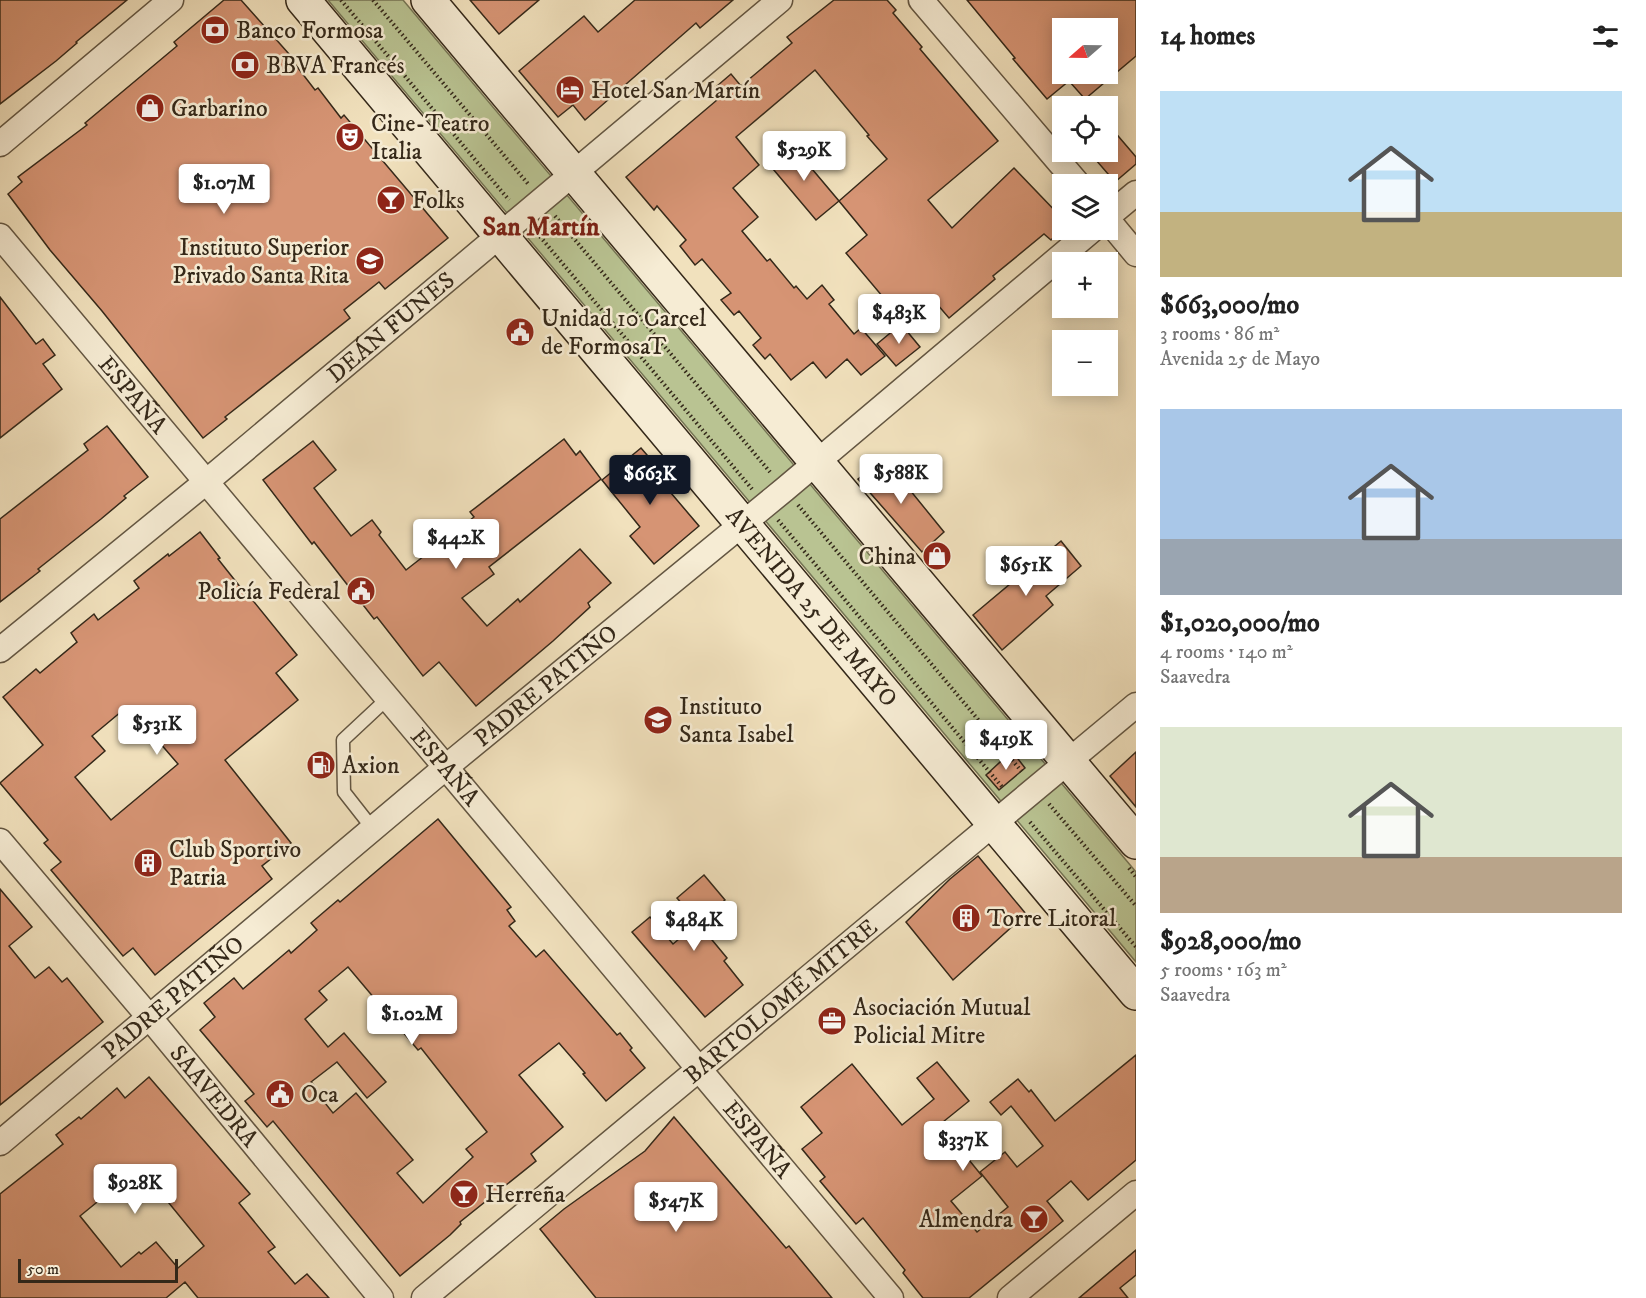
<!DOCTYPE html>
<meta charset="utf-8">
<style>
body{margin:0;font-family:"IM FELL DW Pica",serif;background:#f6f6f6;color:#222;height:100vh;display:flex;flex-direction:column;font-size:22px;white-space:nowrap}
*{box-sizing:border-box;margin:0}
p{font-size:20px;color:#767676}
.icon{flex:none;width:33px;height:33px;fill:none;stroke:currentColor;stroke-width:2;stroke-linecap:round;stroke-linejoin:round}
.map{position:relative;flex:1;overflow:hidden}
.side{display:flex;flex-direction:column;background:#fff;width:510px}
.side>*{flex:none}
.needle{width:39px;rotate:250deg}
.tools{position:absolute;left:1052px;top:18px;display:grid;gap:12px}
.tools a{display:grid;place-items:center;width:66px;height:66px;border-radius:0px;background:#fff;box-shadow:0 3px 15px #0003;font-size:30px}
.scale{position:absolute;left:18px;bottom:15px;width:160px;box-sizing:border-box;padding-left:6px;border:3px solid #342819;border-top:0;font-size:16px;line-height:21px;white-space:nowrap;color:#342819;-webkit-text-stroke:4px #f6ecd4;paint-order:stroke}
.price{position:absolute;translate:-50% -51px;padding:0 14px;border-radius:6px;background:#fff;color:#222;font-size:20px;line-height:39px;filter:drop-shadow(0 2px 3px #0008)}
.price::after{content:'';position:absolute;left:50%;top:36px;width:18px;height:14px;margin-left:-9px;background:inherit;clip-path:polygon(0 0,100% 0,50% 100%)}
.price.current{background:#111827;color:#fff}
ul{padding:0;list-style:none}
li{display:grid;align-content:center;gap:12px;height:318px;padding:0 24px}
li span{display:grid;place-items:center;height:186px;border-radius:0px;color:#555}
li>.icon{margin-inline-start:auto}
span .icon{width:108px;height:108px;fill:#fffc;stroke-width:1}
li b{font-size:26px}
h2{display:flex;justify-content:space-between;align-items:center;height:72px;padding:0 24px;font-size:26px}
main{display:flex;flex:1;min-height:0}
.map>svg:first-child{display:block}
.green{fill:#b9c392;stroke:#767656;stroke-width:1.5}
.building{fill:#d69474;stroke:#342819;stroke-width:1.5;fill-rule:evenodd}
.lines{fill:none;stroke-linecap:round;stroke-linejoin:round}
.lane-casing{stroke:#635642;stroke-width:15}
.street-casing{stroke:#635642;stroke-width:27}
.secondary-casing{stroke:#342819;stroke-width:36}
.path{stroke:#342819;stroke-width:4;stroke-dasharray:1.5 3;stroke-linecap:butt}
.lane{stroke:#f6ecd4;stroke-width:12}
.street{stroke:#f6ecd4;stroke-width:24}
.secondary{stroke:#f6ecd4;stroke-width:33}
.labels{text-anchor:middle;stroke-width:5;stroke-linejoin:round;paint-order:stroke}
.poi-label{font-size:24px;fill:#342819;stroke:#f6ecd4;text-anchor:start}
.street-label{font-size:24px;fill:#342819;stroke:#f6ecd4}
.neighbourhood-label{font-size:26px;font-weight:bold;fill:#7a1f14;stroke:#f6ecd4}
</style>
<main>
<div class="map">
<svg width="1136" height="1298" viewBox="0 0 1136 1298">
<rect width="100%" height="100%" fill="#f1e1bd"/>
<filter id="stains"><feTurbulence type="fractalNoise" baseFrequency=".00333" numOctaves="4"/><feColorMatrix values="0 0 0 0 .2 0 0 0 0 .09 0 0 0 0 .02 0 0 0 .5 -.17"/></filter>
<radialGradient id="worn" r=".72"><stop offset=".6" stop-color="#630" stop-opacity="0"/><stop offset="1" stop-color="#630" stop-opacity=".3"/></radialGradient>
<!-- green -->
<path class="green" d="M328,0H403L1136,872V962Z"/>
<!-- building -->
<g class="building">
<path d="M0,0H127L76,42L77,43L56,61L0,104Z"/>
<path d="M224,0H241L289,54L288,55L315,90L318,88L341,118L344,115L448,238L385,289L379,282L344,310L350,318L225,417L227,419L203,438L102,311L50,250L8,194L22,182L18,177L87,125L85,123L177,46L174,42Z"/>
<path d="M470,0H539L499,34Z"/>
<path d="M635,0H733L700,28L696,23L585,120L573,105L558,117L519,71L584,16L598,32Z"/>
<path d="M834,0H887L896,10L893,13L922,47L920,49L998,141L928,200L952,228L1014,168L1062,218V229L1051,240L1044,234L993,276L995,279L949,318L937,304L909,328L846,253L867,235L839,201L887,159L867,136L869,135L815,70L736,137L759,165L733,188L758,217L742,231L767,261L770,259L794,288L796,286L807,299L822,285L834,300L829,304L854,334L861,328L885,356L861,375L847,359L826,378L813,362L791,380L770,354L765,359L753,345L761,338L739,311L734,315L721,300L731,293L702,259L695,265L680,246L686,240L657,206L654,210L626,177L717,100L710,92L731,74L741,86L792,43L787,37Z"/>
<path d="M967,0H1136V56L1085,99L1069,81L1047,99L1013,59L1015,58ZM1062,28H1107V74H1062Z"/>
<path d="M1107,123L1136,157V164L1115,182L1089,152H1107Z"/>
<path d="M791,144L839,201L816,220L768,163Z"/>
<path d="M0,297L36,344L43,339L55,355L43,364L62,389L0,438Z"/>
<path d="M901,324L920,347L896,366L877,344Z"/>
<path d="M107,426L148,477L124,496L126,498L101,519L38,569L40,571L0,602V519L88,450L84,444Z"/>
<path d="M564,439L576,455L580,451L601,479L489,567L494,574L462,598L487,626L518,599L520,602L580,549L611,583L588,603L590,607L553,641L476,706L439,662L423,676L377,617L374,619L314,542L312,544L263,480L313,441L336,470L314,488L351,536L372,520L381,532L379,535L406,570L474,517L470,512Z"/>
<path d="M641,448L665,476L660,480L699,526L654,564L630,536L640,527L602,480Z"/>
<path d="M884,458L944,532L922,552L858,479Z"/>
<path d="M200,532L220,558L218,559L245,593L246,592L297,655L276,673L298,700L225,760L291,843L262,866L272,879L155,975L133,948L123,956L51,870L61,862L44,843L48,840L0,783L43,745L3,697L36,669L40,673L77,642L71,633L94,614L98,620L139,588L134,581L168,554L169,556ZM128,706L178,764L111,820L75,777L105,751L92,736Z"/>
<path d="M1061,541L1081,566L1046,596L1053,605L1002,650L973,615Z"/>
<path d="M1012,751L1025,768L999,790L986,775Z"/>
<path d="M1136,752V807L1110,776Z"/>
<path d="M438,819L511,907L507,910L515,921L509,926L536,957L544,950L617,1035L620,1033L632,1048L630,1050L645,1068L606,1101L583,1074L585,1073L559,1043L519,1075L563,1127L531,1154L536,1161L460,1222L461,1224L450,1235L400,1276L273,1121L267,1127L245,1101L254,1094L200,1030L215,1017L204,1003L234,978L243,989L289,950L291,953L317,930L311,923L338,900L340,902ZM348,967L418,1050L421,1048L487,1132L466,1149L473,1157L423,1203L397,1173L413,1160L356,1093L333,1113L313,1088L315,1086L311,1082L337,1062L367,1098L386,1082L344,1033L328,1047L305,1019L327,1000L319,991Z"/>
<path d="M978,856L1026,914L953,980L906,922L950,879Z"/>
<path d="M704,875L725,900L698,923L727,958L724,961L743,985L705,1017L632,932L650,917L673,944L698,923L677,898Z"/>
<path d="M0,889L32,927L9,946L35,978L49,967L62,982L67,978L103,1022L0,1105Z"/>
<path d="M1136,1055V1160L1088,1200L1071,1181L1047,1201L1063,1221L969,1298H923L903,1273L905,1270L863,1218L856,1224L820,1181L825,1177L802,1149L822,1133L801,1107L852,1064L902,1125L934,1099L917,1078L937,1062L969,1101L938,1126L959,1152L961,1150L982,1176L951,1201L977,1232L1008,1207L980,1172L1005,1152L1017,1167L1043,1146L1011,1106L1001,1115L990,1102L1018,1079L1029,1092L1031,1090L1055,1121Z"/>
<path d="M149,1077L250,1194L239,1203L275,1247L268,1252L295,1284L307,1274L329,1298H198L185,1282L166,1298H0V1194L63,1144L56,1135L79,1117L81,1119L117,1088L125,1098ZM135,1182L139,1187L143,1184L158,1202L164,1197L204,1246L178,1268L156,1242L141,1254L139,1252L121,1267L80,1216L107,1194L113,1201Z"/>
<path d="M674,1117L786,1248L789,1246L832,1298H596L540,1229L564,1209L645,1151Z"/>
<path d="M1136,1250V1275L1120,1288L1128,1298H1079Z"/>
</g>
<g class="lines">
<!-- lane casing -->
<g class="lane-casing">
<path id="lane" d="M373,829L344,792L343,740L388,698"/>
</g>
<!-- street casing -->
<g class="street-casing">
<g id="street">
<path d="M921,0L1078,184"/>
<path d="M0,144L171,0"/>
<path d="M1107,217L1136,193"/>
<path d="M1107,219L1136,254"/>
<path id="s1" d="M0,236L891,1298"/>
<path id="s2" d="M0,650L206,482L780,0"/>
<path id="s3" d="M0,841L150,1018L381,1298"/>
<path id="s4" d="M0,1143L446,767L785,489L1092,230"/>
<path id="s5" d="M424,1298L1136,705"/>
<path d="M1010,1298L1136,1193"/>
</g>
</g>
<!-- secondary casing -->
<g class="secondary-casing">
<g id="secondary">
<path id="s6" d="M303,0L1136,993"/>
<path d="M428,0L1136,842"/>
</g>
</g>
<!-- path -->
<g class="path">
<path d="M341,0L509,200"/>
<path d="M373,0L529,185"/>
<path d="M555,216L770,472"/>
<path d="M537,233L752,489"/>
<path d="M798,505L1023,773"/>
<path d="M778,520L1003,788"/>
<path d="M1049,804L1136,906"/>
<path d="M1030,822L1136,947"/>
<path d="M1129,868L1136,877"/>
</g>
<!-- lane -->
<use href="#lane" class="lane"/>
<!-- street -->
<use href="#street" class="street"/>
<!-- secondary -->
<use href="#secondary" class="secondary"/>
</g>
<!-- icons -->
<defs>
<g id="bank-disc" transform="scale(1.5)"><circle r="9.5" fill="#8f2418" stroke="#f6ecd4"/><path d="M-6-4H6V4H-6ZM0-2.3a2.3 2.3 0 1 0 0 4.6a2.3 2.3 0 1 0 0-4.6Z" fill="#fff"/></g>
<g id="hotel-disc" transform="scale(1.5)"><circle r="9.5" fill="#8f2418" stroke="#f6ecd4"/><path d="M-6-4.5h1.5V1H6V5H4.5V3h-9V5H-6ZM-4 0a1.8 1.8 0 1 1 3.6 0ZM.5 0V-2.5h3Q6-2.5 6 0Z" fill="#fff"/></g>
<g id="shop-disc" transform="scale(1.5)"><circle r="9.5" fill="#8f2418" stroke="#f6ecd4"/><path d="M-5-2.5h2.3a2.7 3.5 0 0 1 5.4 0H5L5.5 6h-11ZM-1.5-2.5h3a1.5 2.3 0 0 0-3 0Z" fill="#fff"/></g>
<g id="theatre-disc" transform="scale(1.5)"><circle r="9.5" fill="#8f2418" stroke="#f6ecd4"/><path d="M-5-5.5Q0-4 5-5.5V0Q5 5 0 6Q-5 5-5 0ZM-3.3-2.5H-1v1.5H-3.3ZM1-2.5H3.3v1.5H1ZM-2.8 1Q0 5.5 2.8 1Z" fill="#fff"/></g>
<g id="bar-disc" transform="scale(1.5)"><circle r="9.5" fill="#8f2418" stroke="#f6ecd4"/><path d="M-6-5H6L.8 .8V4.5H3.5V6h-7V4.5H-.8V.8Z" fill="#fff"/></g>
<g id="university-disc" transform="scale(1.5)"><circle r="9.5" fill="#8f2418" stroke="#f6ecd4"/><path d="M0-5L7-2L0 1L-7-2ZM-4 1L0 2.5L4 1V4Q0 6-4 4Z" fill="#fff"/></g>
<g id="civic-disc" transform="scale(1.5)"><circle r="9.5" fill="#8f2418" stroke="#f6ecd4"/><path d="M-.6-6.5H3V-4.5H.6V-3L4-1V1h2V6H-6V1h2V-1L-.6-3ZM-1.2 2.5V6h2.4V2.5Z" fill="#fff"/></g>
<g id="school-disc" transform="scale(1.5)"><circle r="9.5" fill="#8f2418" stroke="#f6ecd4"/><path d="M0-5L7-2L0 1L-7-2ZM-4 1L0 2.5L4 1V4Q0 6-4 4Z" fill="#fff"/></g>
<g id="fuel-disc" transform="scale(1.5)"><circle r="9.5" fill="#8f2418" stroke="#f6ecd4"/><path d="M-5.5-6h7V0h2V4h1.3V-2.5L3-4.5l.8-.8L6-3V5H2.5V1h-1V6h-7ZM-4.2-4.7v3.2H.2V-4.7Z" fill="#fff"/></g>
<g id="building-disc" transform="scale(1.5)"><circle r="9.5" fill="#8f2418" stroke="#f6ecd4"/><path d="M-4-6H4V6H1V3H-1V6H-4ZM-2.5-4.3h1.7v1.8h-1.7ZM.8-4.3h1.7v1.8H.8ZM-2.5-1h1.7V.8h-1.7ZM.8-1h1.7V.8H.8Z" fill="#fff"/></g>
<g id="office-disc" transform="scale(1.5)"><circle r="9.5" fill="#8f2418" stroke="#f6ecd4"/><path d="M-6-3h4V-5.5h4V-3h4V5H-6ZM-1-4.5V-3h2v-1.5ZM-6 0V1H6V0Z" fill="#fff"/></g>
</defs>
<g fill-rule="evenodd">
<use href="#bank-disc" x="215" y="30"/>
<use href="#bank-disc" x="245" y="65"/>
<use href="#hotel-disc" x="570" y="90"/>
<use href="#shop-disc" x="150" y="108"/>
<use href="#theatre-disc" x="350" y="137"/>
<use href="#bar-disc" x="391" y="200"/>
<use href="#university-disc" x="370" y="261"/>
<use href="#civic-disc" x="520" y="332"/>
<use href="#shop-disc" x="937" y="556"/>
<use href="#civic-disc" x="361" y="591"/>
<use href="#school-disc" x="658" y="720"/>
<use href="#fuel-disc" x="321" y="765"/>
<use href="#building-disc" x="148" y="863"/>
<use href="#building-disc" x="966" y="918"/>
<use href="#office-disc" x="832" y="1021"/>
<use href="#civic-disc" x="280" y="1094"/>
<use href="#bar-disc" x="464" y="1194"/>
<use href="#bar-disc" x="1034" y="1219"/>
</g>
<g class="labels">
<!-- poi labels -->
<g class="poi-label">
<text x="236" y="38">Banco Formosa</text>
<text x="266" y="73">BBVA Francés</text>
<text x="591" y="98">Hotel San Martín</text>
<text x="171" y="116">Garbarino</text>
<text x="371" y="131">Cine-Teatro<tspan x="371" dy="28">Italia</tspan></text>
<text x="412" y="208">Folks</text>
<text x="349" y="255" text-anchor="end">Instituto Superior<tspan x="349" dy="28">Privado Santa Rita</tspan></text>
<text x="541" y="326">Unidad 10 Carcel<tspan x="541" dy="28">de FormosaT</tspan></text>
<text x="916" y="564" text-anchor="end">China</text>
<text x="340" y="599" text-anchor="end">Policía Federal</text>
<text x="679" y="714">Instituto<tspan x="679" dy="28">Santa Isabel</tspan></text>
<text x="342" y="773">Axion</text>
<text x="169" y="857">Club Sportivo<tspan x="169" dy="28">Patria</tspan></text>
<text x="987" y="926">Torre Litoral</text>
<text x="853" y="1015">Asociación Mutual<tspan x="853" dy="28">Policial Mitre</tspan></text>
<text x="301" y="1102">Oca</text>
<text x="485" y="1202">Herreña</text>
<text x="1013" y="1227" text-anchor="end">Almendra</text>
</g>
<!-- street labels -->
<g class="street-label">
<text dy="8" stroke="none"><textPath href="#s2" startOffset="507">DEÁN FUNES</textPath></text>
<text dy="8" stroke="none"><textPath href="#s1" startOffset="207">ESPAÑA</textPath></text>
<text dy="8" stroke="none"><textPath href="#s6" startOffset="792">AVENIDA 25 DE MAYO</textPath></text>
<text dy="8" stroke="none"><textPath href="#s4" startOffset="712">PADRE PATIÑO</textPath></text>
<text dy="8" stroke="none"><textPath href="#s1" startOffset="693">ESPAÑA</textPath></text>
<text dy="8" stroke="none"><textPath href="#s4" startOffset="226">PADRE PATIÑO</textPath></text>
<text dy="8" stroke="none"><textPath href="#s5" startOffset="464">BARTOLOMÉ MITRE</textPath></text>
<text dy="8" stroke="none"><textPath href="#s3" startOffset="333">SAAVEDRA</textPath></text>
<text dy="8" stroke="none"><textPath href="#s1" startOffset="1179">ESPAÑA</textPath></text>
</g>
<!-- neighbourhood labels -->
<g class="neighbourhood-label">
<text x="541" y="235">San Martín</text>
</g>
</g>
<rect width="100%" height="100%" filter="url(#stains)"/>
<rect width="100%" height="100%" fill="url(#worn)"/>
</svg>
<div class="tools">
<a><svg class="needle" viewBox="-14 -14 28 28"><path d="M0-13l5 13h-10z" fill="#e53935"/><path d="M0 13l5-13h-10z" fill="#767676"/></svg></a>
<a><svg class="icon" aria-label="locate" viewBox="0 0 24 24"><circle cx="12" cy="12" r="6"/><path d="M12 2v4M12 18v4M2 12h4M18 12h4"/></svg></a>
<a><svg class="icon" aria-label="layers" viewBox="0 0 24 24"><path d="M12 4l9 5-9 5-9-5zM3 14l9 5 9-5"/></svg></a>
<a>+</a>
<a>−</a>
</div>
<div class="scale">50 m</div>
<b class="price" style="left:804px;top:182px">$529K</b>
<b class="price" style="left:224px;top:215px">$1.07M</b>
<b class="price" style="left:899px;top:345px">$483K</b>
<b class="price" style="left:901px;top:505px">$588K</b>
<b class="price current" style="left:650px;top:506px">$663K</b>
<b class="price" style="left:456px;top:570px">$442K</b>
<b class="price" style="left:1026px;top:597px">$651K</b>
<b class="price" style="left:157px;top:756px">$531K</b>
<b class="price" style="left:1006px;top:771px">$419K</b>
<b class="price" style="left:694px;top:952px">$484K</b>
<b class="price" style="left:412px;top:1046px">$1.02M</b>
<b class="price" style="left:963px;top:1172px">$337K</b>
<b class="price" style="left:135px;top:1215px">$928K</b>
<b class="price" style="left:676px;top:1233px">$547K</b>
</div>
<section class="side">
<h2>14 homes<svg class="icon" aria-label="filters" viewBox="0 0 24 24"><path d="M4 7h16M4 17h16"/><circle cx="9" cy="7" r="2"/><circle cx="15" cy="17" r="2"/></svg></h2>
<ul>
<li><span style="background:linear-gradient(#bfe0f5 65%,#c2b280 0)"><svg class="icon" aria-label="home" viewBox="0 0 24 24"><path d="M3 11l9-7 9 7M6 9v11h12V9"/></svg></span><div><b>$663,000/mo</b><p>3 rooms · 86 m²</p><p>Avenida 25 de Mayo</p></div></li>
<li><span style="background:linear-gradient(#a9c7e8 70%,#9aa5b1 0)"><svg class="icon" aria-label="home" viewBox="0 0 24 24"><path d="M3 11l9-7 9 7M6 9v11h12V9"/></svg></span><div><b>$1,020,000/mo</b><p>4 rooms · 140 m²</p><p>Saavedra</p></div></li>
<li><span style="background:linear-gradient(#dfe7d0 70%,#b9a48a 0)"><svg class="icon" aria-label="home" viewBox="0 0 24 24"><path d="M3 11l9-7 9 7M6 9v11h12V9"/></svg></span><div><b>$928,000/mo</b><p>5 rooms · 163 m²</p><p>Saavedra</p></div></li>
</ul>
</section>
</main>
